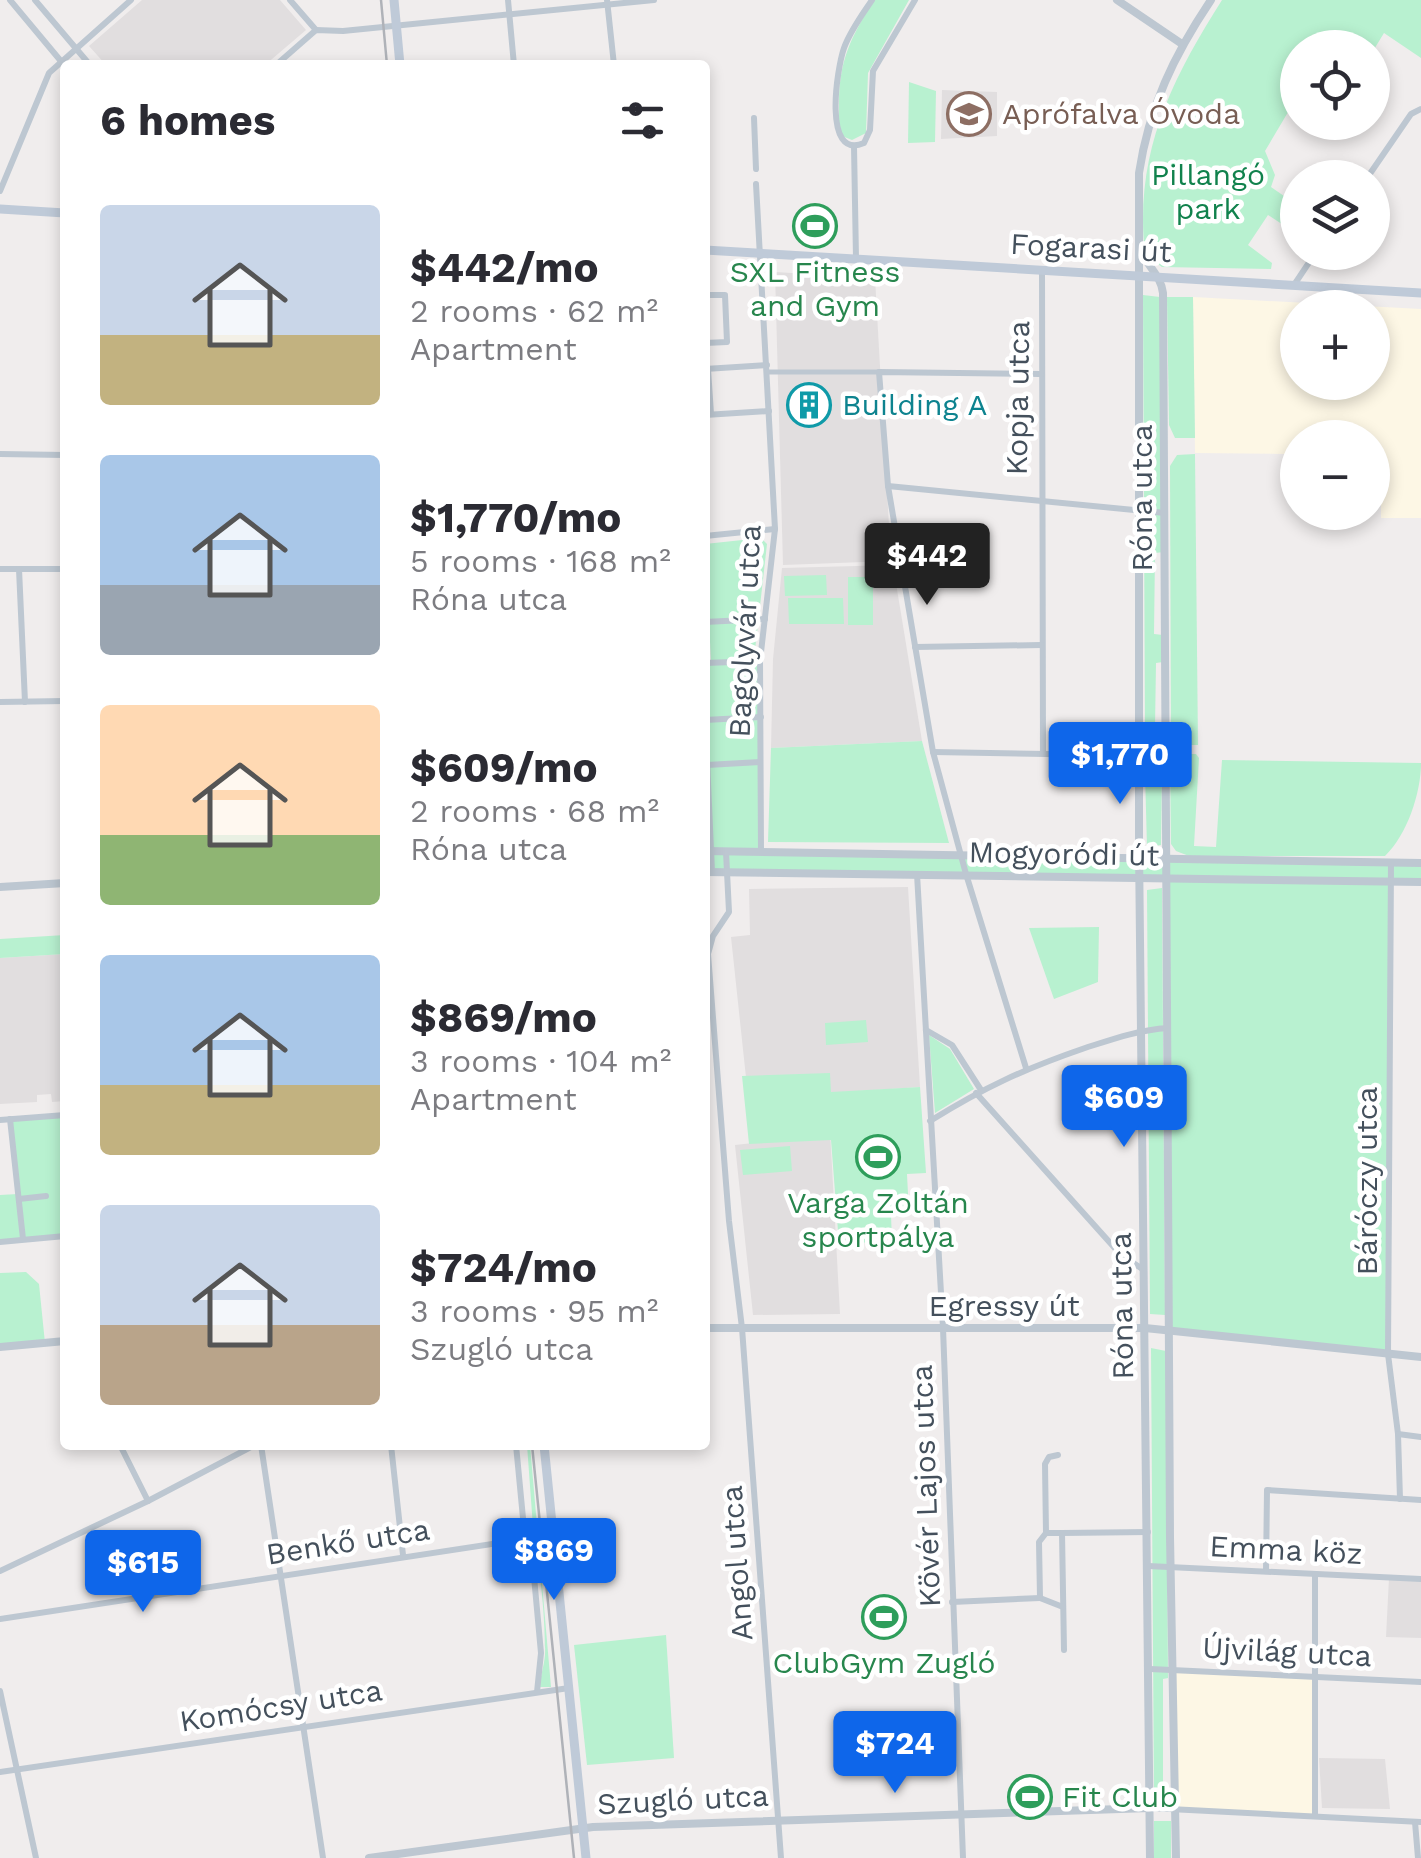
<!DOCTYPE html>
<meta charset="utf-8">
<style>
body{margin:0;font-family:"Work Sans",sans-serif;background:#f7f7f7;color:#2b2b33;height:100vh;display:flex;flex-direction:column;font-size:38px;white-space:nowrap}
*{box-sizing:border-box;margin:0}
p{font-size:32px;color:#7c7c81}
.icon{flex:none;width:55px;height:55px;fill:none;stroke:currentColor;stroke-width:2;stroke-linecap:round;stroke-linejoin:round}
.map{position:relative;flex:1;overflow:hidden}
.drawer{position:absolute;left:60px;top:60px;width:650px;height:1390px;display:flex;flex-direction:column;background:#fff;border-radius:10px;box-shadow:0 5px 15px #0003}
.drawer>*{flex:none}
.fabs{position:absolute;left:1280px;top:30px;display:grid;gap:20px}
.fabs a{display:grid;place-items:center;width:110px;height:110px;border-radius:50%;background:#fff;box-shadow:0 5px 15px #0003;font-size:50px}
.price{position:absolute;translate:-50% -85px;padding:0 22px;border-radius:10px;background:#0e66ea;color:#fff;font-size:32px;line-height:65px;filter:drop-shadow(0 2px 5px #0008)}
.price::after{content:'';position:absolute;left:50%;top:60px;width:30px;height:22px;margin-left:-15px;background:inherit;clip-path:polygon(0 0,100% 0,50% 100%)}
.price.selected{background:#222;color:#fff}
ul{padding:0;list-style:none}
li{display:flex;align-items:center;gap:30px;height:250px;padding:0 40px}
li span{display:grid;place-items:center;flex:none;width:280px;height:200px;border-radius:10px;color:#555}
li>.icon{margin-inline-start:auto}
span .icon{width:120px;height:120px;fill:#fffc;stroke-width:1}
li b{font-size:42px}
h2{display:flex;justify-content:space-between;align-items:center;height:120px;padding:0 40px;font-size:42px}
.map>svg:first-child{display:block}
.commercial{fill:#fdf7e5;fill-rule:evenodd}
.education{fill:#e1dedf}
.green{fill:#b8f1d0}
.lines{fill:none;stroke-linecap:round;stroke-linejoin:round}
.pedestrian{stroke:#bdc7d1;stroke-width:5}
.minor{stroke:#bdc7d1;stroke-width:6}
.tertiary{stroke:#bdc7d1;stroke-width:8}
.secondary{stroke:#bfcad8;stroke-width:9}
.tram{stroke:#afb2b8;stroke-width:2.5}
.labels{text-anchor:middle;stroke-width:9;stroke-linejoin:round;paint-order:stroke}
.education-label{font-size:30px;fill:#785e54;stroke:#fff;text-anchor:start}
.park-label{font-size:30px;fill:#11824d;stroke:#fff}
.street-label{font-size:30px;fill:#44505c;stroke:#fff}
.leisure-label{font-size:30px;fill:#27864d;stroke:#fff}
.culture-label{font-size:30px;fill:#0d838f;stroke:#fff;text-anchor:start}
</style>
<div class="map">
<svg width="1421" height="1858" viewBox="0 0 1421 1858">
<rect width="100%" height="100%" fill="#f0eded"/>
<!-- commercial -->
<g class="commercial">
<path d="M1193,297L1421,309V518H1381V498H1373L1372,438H1298L1297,498H1286L1285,454L1195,453ZM1298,308H1372V382H1298Z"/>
<path d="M1175,1671L1313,1678L1315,1815L1177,1808Z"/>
</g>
<!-- education -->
<g class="education">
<path d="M142,0H280L306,30L265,65H116L112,61L106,65L89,46Z"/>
<path d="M942,90L997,92V136L941,139Z"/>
<path d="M775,272L875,278L891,561L783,565Z"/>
<path d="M893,565L922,741L771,748L773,659L782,568Z"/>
<path d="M908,887L920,1087L828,1093L840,1314L753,1315L735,1145L753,1143L731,937L750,935L749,889Z"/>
<path d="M65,954V1101L52,1102L51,1094L37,1095V1102L0,1104V958Z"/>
<path d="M1389,1578L1421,1579V1638L1386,1637Z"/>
<path d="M1319,1758L1385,1759L1390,1809L1322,1808Z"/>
</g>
<!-- green -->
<g class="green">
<path d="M874,0H909L868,73L866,133L852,140L842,136C838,125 839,115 839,104C839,60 851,37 874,0Z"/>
<path d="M1222,0H1421V58L1384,33L1373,51L1372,48H1298L1297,97L1265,151L1275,175L1271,187L1297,205V234L1268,215L1248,245L1272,263L1271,269L1162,267L1145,255C1134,155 1170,82 1222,0Z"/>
<path d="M909,82L936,91L935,142L908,143Z"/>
<path d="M1143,295L1160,297L1164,552L1155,553L1154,634L1163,635V662L1156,663L1155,727L1161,728V734L1153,741L1147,737L1145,730Z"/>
<path d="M1167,297H1193L1195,438H1175L1169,425Z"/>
<path d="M1195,454L1198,745H1171L1170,466L1177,455Z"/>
<path d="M761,538L767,544L754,659L711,661L705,544Z"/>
<path d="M826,575L827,595L785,596L784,576Z"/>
<rect x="848" y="577" width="25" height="48"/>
<path d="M843,598L844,624H789L788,598Z"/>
<path d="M760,661L761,717L705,720V663Z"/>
<path d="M759,720L758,849H713L708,722Z"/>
<path d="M922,741L949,843L768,842L771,748Z"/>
<path d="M1177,754H1196L1199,758L1194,846L1216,847L1222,760L1421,763C1421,793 1407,835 1385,856H1189L1176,851L1171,844L1170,762Z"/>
<path d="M1153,764L1162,772L1161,845L1147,847L1145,773Z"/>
<path d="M705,851L1421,863V882H1391L1388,1354L1171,1330L1165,880L705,872Z"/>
<path d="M1162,888L1165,1315L1150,1314L1147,890Z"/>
<path d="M1099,927L1098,982L1054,999L1029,928Z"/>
<path d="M65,935V954L0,958V939Z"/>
<path d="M866,1020L868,1042L826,1045L825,1023Z"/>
<path d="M929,1035L950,1049L974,1089L935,1113Z"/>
<path d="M830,1073L831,1092L920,1087L926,1173L907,1174L909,1214L891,1215L892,1241L839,1244L831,1140L749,1144L742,1076Z"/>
<path d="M65,1115V1236L0,1242V1195L18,1194L10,1119Z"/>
<path d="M790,1146L792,1171L743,1175L740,1150Z"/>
<path d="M26,1272L39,1284L45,1343L0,1347V1273Z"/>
<path d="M1151,1348L1166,1351L1168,1678L1163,1679V1788L1168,1796H1154Z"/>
<path d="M527,1445H530L551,1687H540C540,1676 544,1667 545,1655C546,1633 541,1541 526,1529L533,1527Z"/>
<path d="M666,1635L674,1758L587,1765L574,1645Z"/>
<rect x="1154" y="1821" width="17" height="37"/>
</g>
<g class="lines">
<!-- pedestrian -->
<path class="pedestrian" d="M767,372H879"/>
<!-- minor -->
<g class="minor">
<path d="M10,0L65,66"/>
<path d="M35,0L90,65"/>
<path d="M290,0L316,30"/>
<path d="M508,0L514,65"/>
<path d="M607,0L614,65"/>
<path d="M872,0C862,15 850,31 844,48C837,68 822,161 864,143L870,130L873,71L915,0"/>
<path d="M276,65L316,30L343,31L654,0"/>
<path d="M754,118L756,169"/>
<path d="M854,146L856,258"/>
<path d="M1367,178L1411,114L1421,109"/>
<path d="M756,184L775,529L760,661L761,852"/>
<path d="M0,191L49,73L131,0"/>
<path d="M1042,271L1043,753"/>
<path d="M1294,285L1316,252"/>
<path d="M705,295H725L727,342L705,343"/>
<path d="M705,369L767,365"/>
<path d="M708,369L711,414"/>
<path d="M705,415L769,411"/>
<path d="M0,454L65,455"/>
<path d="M888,486L1165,513"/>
<path d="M705,536L775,529"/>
<path d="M0,569H65"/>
<path d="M19,569L25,702"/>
<path d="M705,622L765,619"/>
<path d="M915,647L1041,645"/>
<path d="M705,663L760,661"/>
<path d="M0,702L65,701"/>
<path d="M705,715L712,872"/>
<path d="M705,720L761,717"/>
<path d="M933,752L1165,756"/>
<path d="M707,765L760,762"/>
<path d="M726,852L729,912L713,936L708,954L729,1221L742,1328L781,1858"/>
<path d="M1391,862L1388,1354L1398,1434L1400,1499"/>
<path d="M917,874L943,1328L963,1858"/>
<path d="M926,1030L952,1045L981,1090"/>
<path d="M1026,1068L966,874L933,752L888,486L879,372L1041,374"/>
<path d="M976,1093L1121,1255L1144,1270"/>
<path d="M10,1119L23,1239"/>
<path d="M0,1120L65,1115"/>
<path d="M930,1121C985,1087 1024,1069 1085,1048C1113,1039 1138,1030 1168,1028"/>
<path d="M19,1199L46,1196"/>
<path d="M0,1242L65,1236"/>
<path d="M1398,1434L1421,1437"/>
<path d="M120,1445L148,1501"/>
<path d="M261,1445L323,1858"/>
<path d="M391,1445L403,1555"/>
<path d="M516,1445L525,1539L531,1544L541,1653L537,1692"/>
<path d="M1058,1455L1049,1457L1045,1464L1046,1533H1062L1064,1650"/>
<path d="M1062,1533L1148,1532"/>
<path d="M1148,1566L1421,1579"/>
<path d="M0,1571L148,1501L255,1445"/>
<path d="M1266,1571L1267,1490L1421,1500"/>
<path d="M1315,1574V1816"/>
<path d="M1040,1598L1039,1542L1046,1533"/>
<path d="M1040,1598L1063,1607"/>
<path d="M952,1602L1040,1598"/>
<path d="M0,1619L525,1539"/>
<path d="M1150,1669L1421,1682"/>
<path d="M0,1691L36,1858"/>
<path d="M0,1772L569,1688"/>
<path d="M1150,1808L1421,1822"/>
<path d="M1415,1822L1418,1858"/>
</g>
<!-- tertiary -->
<g class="tertiary">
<path d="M1117,0L1182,44"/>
<path d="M1142,251C1147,267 1161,275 1163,293L1170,1537L1176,1858"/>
<path d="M705,851L1421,863"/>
<path d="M705,872L1421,882"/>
<path d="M0,887L65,883"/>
<path d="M705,1328H1145L1421,1357"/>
<path d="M0,1347L65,1341"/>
<path d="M369,1858L593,1827L1150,1808"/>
<path d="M1150,1858L1139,848V173C1149,107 1174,55 1211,0"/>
</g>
<!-- secondary -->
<g class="secondary">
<path d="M394,0L400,65"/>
<path d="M0,209L65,213"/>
<path d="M705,250L1421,293"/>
<path d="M544,1445L586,1858"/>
</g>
<!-- tram -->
<g class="tram">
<path d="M381,0L387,65"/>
<path d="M532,1445L574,1858"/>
</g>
</g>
<!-- icons -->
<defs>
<g id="school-ring" transform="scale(2.25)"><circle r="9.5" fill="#fff" stroke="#8d6e63" stroke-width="1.5"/><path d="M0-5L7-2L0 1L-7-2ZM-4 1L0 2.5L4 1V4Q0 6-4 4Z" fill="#8d6e63"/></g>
<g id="stadium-ring" transform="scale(2.25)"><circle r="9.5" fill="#fff" stroke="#2e9e5b" stroke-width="1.5"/><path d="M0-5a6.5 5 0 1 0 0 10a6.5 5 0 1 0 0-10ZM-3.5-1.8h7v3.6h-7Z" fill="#2e9e5b"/></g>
<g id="building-ring" transform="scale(2.25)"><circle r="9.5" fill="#fff" stroke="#0f9aa8" stroke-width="1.5"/><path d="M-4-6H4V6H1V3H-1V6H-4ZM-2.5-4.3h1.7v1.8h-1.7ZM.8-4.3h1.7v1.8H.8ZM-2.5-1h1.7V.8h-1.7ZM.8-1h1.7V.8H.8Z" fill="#0f9aa8"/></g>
</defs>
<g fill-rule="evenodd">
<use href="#school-ring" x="969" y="114"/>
<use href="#stadium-ring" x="815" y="226"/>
<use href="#building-ring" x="809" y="405"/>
<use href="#stadium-ring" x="878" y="1157"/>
<use href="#stadium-ring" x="884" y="1617"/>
<use href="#stadium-ring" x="1030" y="1797"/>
</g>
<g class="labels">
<!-- education labels -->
<g class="education-label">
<text x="1002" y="124">Aprófalva Óvoda</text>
</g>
<!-- park labels -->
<g class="park-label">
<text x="1208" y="185">Pillangó<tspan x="1208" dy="34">park</tspan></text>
</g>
<!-- street labels -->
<g class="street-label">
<text transform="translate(1091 248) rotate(3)" y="10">Fogarasi út</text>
<text transform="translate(1018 398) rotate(-89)" y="10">Kopja utca</text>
<text transform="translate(1142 498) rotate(-90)" y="10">Róna utca</text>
<text transform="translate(745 631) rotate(-87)" y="10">Bagolyvár utca</text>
<text transform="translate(1064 854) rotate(1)" y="10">Mogyoródi út</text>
<text transform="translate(1367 1181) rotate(-90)" y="10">Báróczy utca</text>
<text x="1004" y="1316">Egressy út</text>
<text transform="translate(1122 1306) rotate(-91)" y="10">Róna utca</text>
<text transform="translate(926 1486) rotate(-92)" y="10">Kövér Lajos utca</text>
<text transform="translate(348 1542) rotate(-9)" y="10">Benkő utca</text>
<text transform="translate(1286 1550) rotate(3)" y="10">Emma köz</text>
<text transform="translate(737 1563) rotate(-94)" y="10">Angol utca</text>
<text transform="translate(1287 1652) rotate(3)" y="10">Újvilág utca</text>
<text transform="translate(281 1706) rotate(-9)" y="10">Komócsy utca</text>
<text transform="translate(683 1800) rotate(-3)" y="10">Szugló utca</text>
</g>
<!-- leisure labels -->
<g class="leisure-label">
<text x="815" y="282">SXL Fitness<tspan x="815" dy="34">and Gym</tspan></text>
<text x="878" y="1213">Varga Zoltán<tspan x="878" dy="34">sportpálya</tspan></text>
<text x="884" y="1673">ClubGym Zugló</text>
<text x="1062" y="1807" text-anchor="start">Fit Club</text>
</g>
<!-- culture labels -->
<g class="culture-label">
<text x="842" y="415">Building A</text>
</g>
</g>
</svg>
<div class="fabs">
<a><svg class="icon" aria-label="locate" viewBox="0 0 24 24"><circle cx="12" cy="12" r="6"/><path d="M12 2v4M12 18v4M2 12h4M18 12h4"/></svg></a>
<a><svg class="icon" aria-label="layers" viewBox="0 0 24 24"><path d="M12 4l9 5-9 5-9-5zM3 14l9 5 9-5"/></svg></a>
<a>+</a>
<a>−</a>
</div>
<b class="price selected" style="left:927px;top:608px">$442</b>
<b class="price" style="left:1120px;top:807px">$1,770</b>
<b class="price" style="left:1124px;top:1150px">$609</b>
<b class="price" style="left:554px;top:1603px">$869</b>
<b class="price" style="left:143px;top:1615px">$615</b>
<b class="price" style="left:895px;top:1796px">$724</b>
<section class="drawer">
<h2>6 homes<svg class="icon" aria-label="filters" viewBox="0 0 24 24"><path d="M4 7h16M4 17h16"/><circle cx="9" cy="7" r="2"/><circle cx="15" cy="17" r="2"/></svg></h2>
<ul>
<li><span style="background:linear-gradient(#c9d6e8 65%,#c2b280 0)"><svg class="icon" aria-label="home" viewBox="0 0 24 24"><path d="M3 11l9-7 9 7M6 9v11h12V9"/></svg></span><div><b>$442/mo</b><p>2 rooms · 62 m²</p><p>Apartment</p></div></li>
<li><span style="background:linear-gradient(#a9c7e8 65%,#9aa5b1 0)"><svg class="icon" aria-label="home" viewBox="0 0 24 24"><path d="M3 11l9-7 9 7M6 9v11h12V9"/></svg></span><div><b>$1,770/mo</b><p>5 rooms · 168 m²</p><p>Róna utca</p></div></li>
<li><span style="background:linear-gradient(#ffd9b3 65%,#8fb573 0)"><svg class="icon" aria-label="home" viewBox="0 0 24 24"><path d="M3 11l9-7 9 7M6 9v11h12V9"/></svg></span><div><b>$609/mo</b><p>2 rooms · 68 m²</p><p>Róna utca</p></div></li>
<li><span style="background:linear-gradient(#a9c7e8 65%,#c2b280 0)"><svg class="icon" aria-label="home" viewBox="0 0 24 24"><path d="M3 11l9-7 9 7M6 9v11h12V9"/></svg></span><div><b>$869/mo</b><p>3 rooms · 104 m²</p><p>Apartment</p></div></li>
<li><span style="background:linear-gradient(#c9d6e8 60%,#b9a48a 0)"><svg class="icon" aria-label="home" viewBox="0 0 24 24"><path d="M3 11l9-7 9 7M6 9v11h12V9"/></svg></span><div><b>$724/mo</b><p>3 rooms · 95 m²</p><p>Szugló utca</p></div></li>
</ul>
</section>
</div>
